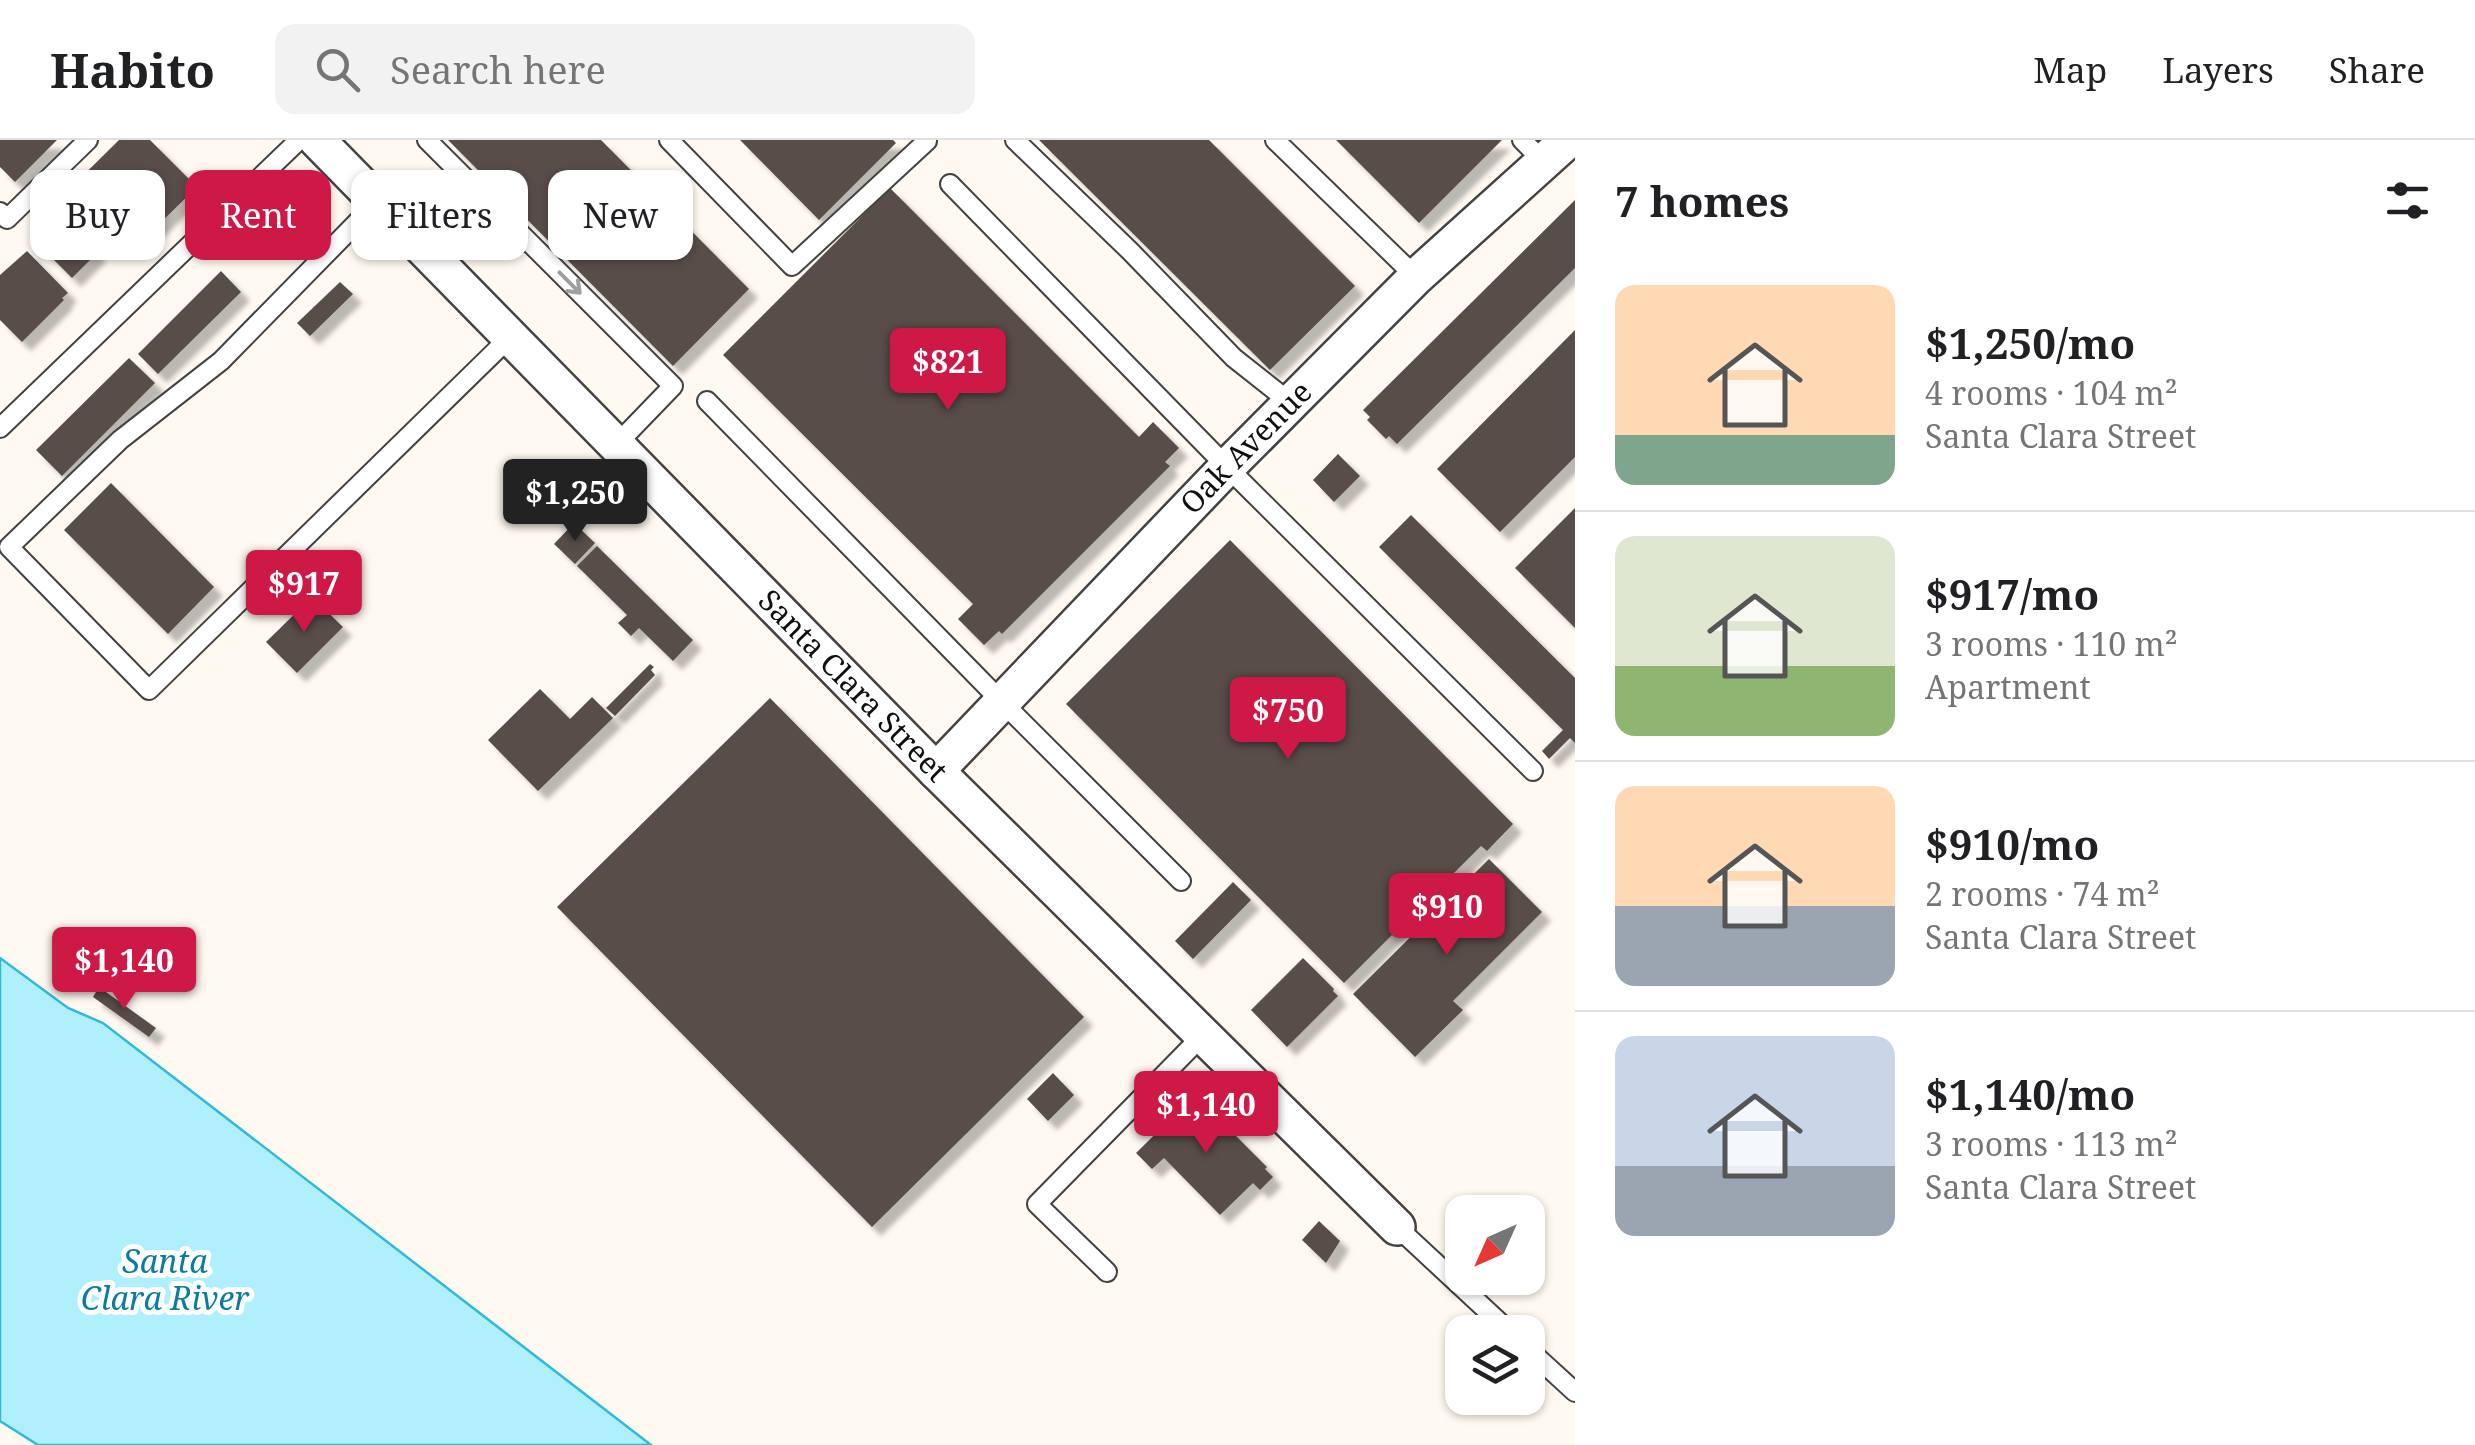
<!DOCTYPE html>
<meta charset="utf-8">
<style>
body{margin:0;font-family:"Noto Serif",serif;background:#f2f2f2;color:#202124;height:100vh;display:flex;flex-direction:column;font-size:38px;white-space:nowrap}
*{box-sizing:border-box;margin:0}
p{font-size:32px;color:#757577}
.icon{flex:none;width:55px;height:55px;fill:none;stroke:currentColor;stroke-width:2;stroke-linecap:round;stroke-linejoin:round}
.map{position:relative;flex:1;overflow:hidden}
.sheet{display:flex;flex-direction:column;background:#fff;width:900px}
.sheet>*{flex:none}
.banner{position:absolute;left:30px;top:30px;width:950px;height:90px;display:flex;gap:20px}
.needle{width:65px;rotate:225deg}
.tools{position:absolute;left:1445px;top:1055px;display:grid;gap:20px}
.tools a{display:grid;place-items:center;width:100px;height:100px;border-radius:20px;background:#fff;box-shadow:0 2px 8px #0004;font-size:50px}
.price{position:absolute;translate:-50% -85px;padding:0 22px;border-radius:10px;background:#ce1845;color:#fff;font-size:32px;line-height:65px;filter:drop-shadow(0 2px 5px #0008)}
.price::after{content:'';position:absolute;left:50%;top:60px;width:30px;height:22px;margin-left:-15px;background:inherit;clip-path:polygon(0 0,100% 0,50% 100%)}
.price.on{background:#222;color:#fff}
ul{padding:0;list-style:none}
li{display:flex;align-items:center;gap:30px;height:250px;padding:0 40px}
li+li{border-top:2px solid #e0e0e0}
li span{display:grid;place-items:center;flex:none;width:280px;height:200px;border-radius:20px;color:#555}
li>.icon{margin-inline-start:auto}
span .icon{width:120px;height:120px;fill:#fffc;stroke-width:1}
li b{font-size:42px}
h2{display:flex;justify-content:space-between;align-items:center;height:120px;padding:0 40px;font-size:42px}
.chip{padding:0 35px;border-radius:20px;background:#fff;box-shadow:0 2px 8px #0004;font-size:35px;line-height:90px}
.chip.on{background:#ce1845;color:#fff}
header{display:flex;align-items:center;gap:60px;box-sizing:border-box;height:140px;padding:0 50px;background:#fff;border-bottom:2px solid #e0e0e0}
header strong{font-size:48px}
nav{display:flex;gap:55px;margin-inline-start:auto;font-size:35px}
.search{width:700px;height:90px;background:#f2f2f2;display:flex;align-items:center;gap:25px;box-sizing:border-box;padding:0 35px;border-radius:20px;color:#757577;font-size:38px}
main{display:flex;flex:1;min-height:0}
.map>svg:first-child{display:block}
.water{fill:#b0effc;stroke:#2fb9db;stroke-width:2.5}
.building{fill:#594d4a;filter:url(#shadow)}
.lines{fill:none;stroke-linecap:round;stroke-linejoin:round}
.service-casing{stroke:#424242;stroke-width:22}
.minor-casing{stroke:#424242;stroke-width:40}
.service{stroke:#fff;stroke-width:18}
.minor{stroke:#fff;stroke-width:35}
.oneway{stroke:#9f9f9f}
.labels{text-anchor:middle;stroke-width:10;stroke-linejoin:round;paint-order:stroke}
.street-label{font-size:30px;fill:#0f0f0f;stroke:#fff}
.water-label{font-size:32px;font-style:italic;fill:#0b7c9f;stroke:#fff}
</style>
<header>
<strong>Habito</strong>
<div class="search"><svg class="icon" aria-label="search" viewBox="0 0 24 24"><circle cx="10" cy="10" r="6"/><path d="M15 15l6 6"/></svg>Search here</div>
<nav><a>Map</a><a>Layers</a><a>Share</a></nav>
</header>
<main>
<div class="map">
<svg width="1575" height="1305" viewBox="0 0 1575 1305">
<defs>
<filter id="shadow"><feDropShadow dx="9" dy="9" stdDeviation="2.5" flood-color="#0004"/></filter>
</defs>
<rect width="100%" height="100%" fill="#fff9f1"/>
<!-- water -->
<path class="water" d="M0,818L68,868L103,883L651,1305H38L0,1281Z"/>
<!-- building -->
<g class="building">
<path d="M0,0H57L15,42L0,27Z"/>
<path d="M119,0H150L197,47L154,89L135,69L94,110L97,113L72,138L41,107L51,98L36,82Z"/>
<path d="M448,0H601L749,149L673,226Z"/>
<path d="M740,0H893L896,3L819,80Z"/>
<path d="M1039,0H1209L1355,146L1270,230Z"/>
<path d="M1336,0H1502L1419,83Z"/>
<path d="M890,48L1139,297L1153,282L1179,308L1165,322L1170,326L1002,494L999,491L984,505L958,479L973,464L723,215Z"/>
<path d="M1575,60V128L1397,304L1389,296L1386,299L1367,280L1370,277L1363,270Z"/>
<path d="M27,111L68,153L62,158L64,160L22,202L0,180V135Z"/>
<path d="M221,131L241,152L158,234L138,214Z"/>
<path d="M340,142L353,154L310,196L297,183Z"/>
<path d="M1575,190V317L1500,392L1437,329Z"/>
<path d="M129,218L155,243L62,336L36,310Z"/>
<path d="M1338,314L1360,336L1334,362L1313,340Z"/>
<path d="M111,343L214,447L168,494L64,390Z"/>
<path d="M1575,368V488L1515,428Z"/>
<path d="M1411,375L1575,538V603L1570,598L1549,619L1542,611L1563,590L1379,407Z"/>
<path d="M574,383L595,403L575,424L554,404Z"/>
<path d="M1230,400L1513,684L1487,711L1481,706L1344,843L1066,564Z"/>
<path d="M597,406L693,500L673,521L639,488L631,496L618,483L627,475L577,426Z"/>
<path d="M312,457L343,487L297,533L266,502Z"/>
<path d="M650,524L654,527L651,530L655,535L615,576L606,568Z"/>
<path d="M540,549L570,579L592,557L613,578L538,651L488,600Z"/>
<path d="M770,558L1084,877L872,1087L557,767Z"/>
<path d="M1489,719L1542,772L1453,861L1463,870L1415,917L1353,854Z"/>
<path d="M1233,742L1251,760L1193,819L1175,801Z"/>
<path d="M1303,818L1334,849L1333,851L1338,856L1287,907L1251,870Z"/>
<path d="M99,847L156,888L149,897L93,857Z"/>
<path d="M1053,933L1074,955L1048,981L1027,959Z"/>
<path d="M1195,955L1267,1027L1265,1029L1273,1037L1260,1050L1253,1043L1220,1075L1164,1018L1152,1029L1136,1013Z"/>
<path d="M1319,1081L1340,1101L1326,1123L1302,1100Z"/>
</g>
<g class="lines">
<!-- service casing -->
<g class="service-casing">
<g id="service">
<path d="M427,0L673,246L616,305"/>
<path d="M669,0L792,126L927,1L926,0"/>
<path d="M1015,0L1130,111L1234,218L1291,263"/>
<path d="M1275,0L1416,137"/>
<path d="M1522,0L1544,22"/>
<path d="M950,44L1227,327L1533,631"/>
<path d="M377,62L221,221L120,300L9,407L149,550L510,197"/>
<path d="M0,72L7,79L88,0"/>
<path d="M707,261L1002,562L1181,741"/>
<path d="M0,288L299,0"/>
<path d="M1397,1087L1510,1192"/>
<path d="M1107,1132L1037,1064L1203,895"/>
<path d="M1528,1209L1575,1252"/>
</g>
</g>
<!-- minor casing -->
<g class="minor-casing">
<g id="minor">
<path id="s1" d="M317,0L936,631L1397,1087"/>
<path id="s2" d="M936,631L1227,327L1416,137L1568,0"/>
</g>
</g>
<!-- service -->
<use href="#service" class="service"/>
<!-- minor -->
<use href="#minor" class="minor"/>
</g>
<!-- one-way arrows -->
<defs><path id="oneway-shaft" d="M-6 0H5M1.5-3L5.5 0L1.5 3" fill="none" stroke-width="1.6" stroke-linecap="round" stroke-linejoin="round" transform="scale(2.5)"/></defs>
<use class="oneway" href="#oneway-shaft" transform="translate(570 143) rotate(45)"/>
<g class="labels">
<!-- street labels -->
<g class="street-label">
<text dy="10" stroke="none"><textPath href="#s2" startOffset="448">Oak Avenue</textPath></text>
<text dy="10" stroke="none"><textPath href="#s1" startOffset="765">Santa Clara Street</textPath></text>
</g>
<!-- water labels -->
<g class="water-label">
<text x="165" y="1133">Santa<tspan x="165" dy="37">Clara River</tspan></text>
</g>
</g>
</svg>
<div class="tools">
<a><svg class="needle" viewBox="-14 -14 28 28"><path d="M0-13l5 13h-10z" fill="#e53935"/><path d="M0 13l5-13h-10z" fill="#757577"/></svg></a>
<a><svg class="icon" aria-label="layers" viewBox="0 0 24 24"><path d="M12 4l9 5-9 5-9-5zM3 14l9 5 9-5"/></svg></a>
</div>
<b class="price" style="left:948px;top:273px">$821</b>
<b class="price on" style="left:575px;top:404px">$1,250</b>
<b class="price" style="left:304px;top:495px">$917</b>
<b class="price" style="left:1288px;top:622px">$750</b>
<b class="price" style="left:1447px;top:818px">$910</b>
<b class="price" style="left:124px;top:872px">$1,140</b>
<b class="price" style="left:1206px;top:1016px">$1,140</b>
<div class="banner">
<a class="chip">Buy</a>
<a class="chip on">Rent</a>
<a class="chip">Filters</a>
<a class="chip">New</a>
</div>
</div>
<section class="sheet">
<h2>7 homes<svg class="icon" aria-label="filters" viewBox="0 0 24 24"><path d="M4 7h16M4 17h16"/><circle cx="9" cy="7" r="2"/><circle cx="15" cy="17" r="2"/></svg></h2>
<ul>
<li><span style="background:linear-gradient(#ffd9b3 75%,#7fa58c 0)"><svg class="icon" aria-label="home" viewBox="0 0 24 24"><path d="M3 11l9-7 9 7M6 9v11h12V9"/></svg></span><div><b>$1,250/mo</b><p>4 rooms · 104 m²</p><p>Santa Clara Street</p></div></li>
<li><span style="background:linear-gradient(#dfe7d0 65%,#8fb573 0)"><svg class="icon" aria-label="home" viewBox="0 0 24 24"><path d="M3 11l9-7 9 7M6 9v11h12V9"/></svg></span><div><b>$917/mo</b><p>3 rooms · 110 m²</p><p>Apartment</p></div></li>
<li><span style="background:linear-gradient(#ffd9b3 60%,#9aa5b1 0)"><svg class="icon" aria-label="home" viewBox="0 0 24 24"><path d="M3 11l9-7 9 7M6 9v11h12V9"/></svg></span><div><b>$910/mo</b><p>2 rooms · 74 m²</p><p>Santa Clara Street</p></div></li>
<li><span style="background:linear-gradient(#c9d6e8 65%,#9aa5b1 0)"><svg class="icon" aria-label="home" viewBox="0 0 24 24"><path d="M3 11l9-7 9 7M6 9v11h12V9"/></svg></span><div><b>$1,140/mo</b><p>3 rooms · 113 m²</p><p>Santa Clara Street</p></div></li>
</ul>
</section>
</main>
